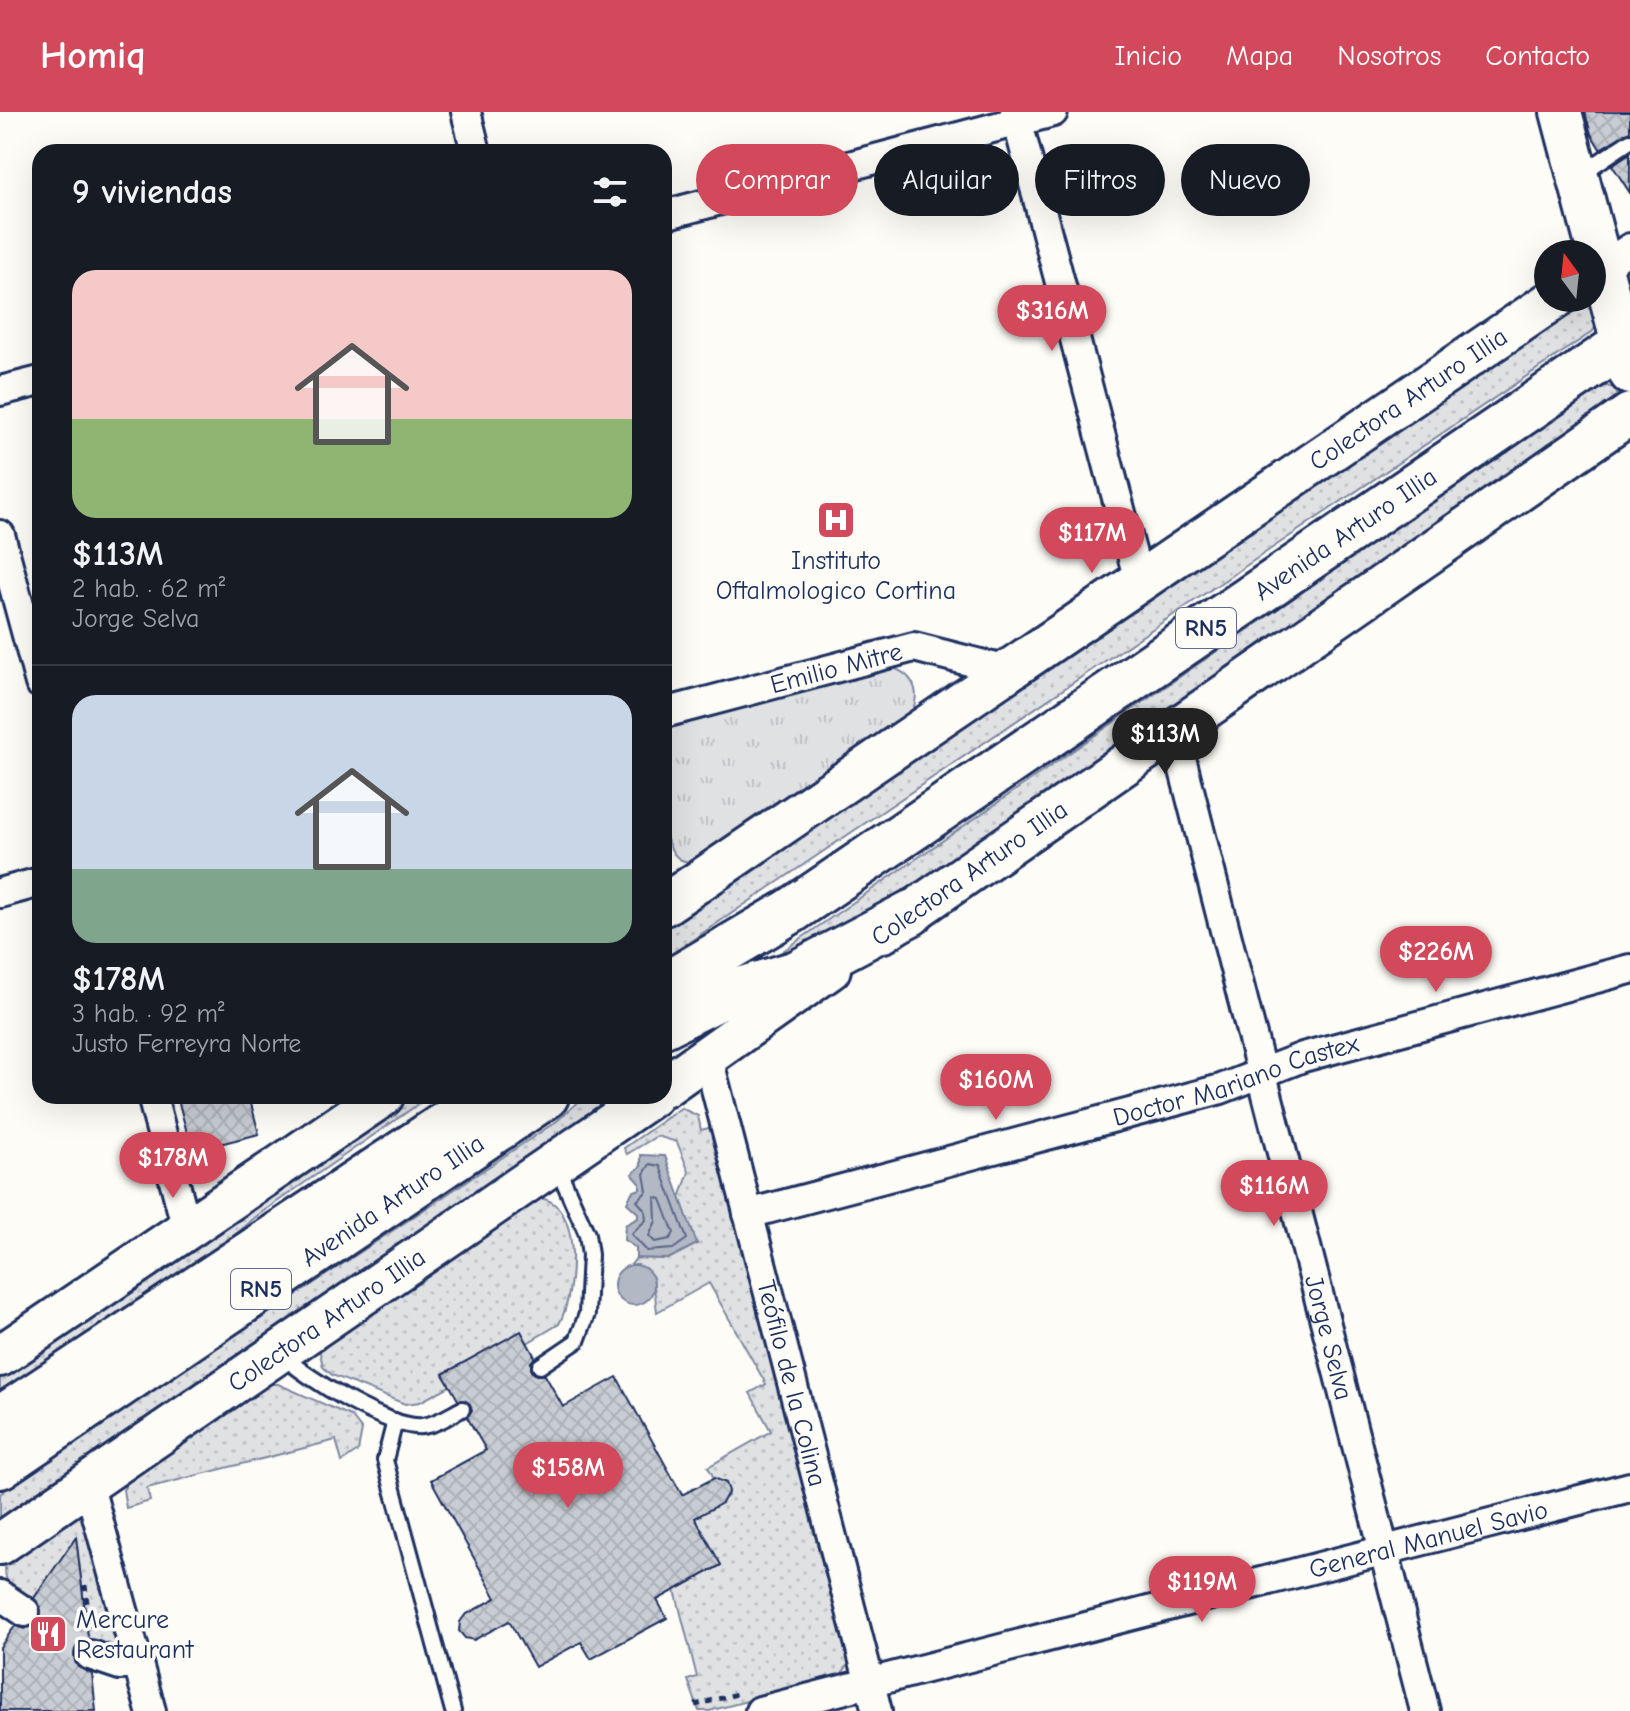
<!DOCTYPE html>
<html lang="es">
<meta charset="utf-8">
<style>
body{margin:0;font-family:"Comic Neue",sans-serif;background:#242831;color:#f1f3f6;height:100vh;display:flex;flex-direction:column;font-size:30px;white-space:nowrap}
*{box-sizing:border-box;margin:0}
p{font-size:26px;color:#9ea1a6}
.icon{flex:none;width:44px;height:44px;fill:none;stroke:currentColor;stroke-width:2;stroke-linecap:round;stroke-linejoin:round}
.map{position:relative;flex:1;overflow:hidden}
.panel{position:absolute;left:32px;top:32px;width:640px;height:960px;display:flex;flex-direction:column;background:#171b24;border-radius:24px;box-shadow:0 8px 32px #0002}
.panel>*{flex:none}
.banner{position:absolute;left:696px;top:32px;width:760px;height:72px;display:flex;gap:16px}
.needle{width:52px;rotate:345deg}
.buttons{position:absolute;left:1534px;top:128px;display:grid;gap:16px}
.buttons a{display:grid;place-items:center;width:72px;height:72px;border-radius:50%;background:#171b24;box-shadow:0 8px 32px #0002;font-size:40px}
.price{position:absolute;translate:-50% -68px;padding:0 18px;border-radius:28px;background:#d1495b;color:#fff;font-size:26px;line-height:52px;filter:drop-shadow(0 2px 4px #0008)}
.price::after{content:'';position:absolute;left:50%;top:48px;width:24px;height:18px;margin-left:-12px;background:inherit;clip-path:polygon(0 0,100% 0,50% 100%)}
.price.selected{background:#222;color:#fff}
ul{padding:0;list-style:none}
li{display:grid;align-content:center;gap:16px;height:424px;padding:0 40px}
li+li{border-top:2px solid #363941}
li span{display:grid;place-items:center;height:248px;border-radius:24px;color:#555}
li>.icon{margin-inline-start:auto}
span .icon{width:144px;height:144px;fill:#fffc;stroke-width:1}
li b{font-size:34px}
h2{display:flex;justify-content:space-between;align-items:center;height:96px;padding:0 40px;font-size:34px}
.tag{padding:0 28px;border-radius:36px;background:#171b24;box-shadow:0 8px 32px #0002;font-size:28px;line-height:72px}
.tag.selected{background:#d1495b;color:#fff}
header{display:flex;align-items:center;gap:48px;box-sizing:border-box;height:112px;padding:0 40px;background:#d1495b;color:#fff}
header strong{font-size:38px}
nav{display:flex;gap:44px;margin-inline-start:auto;font-size:28px}
.map>svg:first-child{display:block}
.grass{fill:url(#grass-dots);stroke:#7e88a0;stroke-width:2}
.park{fill:url(#park-tufts);stroke:#7e88a0;stroke-width:2}
.water{fill:#b3b8c5;stroke:#76819c;stroke-width:2}
.lines{fill:none;stroke-linecap:round;stroke-linejoin:round}
.shore{stroke:#586687;stroke-width:2}
.building{fill:url(#building-cross-hatch);stroke:#1b2f5e;stroke-width:2}
.street-tunnel{stroke:#d0d3d8;stroke-width:28;stroke-dasharray:28 14;stroke-linecap:butt}
.lane-casing{stroke:#1b2f5e;stroke-width:20}
.street-casing{stroke:#1b2f5e;stroke-width:34}
.secondary-casing{stroke:#1b2f5e;stroke-width:46}
.highway-casing{stroke:#1b2f5e;stroke-width:50}
.path{stroke:#1b2f5e;stroke-width:5;stroke-dasharray:6 6;stroke-linecap:butt}
.lane{stroke:#fdfcf7;stroke-width:14}
.street{stroke:#fdfcf7;stroke-width:28}
.secondary{stroke:#fdfcf7;stroke-width:40}
.highway{stroke:#fdfcf7;stroke-width:44}
.labels{text-anchor:middle;stroke-width:7;stroke-linejoin:round;paint-order:stroke}
.shield{fill:#fdfcf7;stroke:#5f6c8c;stroke-width:2}
.shield-label{font-size:24px;font-weight:bold;fill:#1b2f5e}
.street-label{font-size:26px;fill:#1b2f5e;stroke:#fdfcf7}
.poi-label{font-size:26px;fill:#1b2f5e;stroke:#fdfcf7}
</style>
<header>
<strong>Homiq</strong>
<nav><a>Inicio</a><a>Mapa</a><a>Nosotros</a><a>Contacto</a></nav>
</header>
<div class="map">
<svg width="1630" height="1599" viewBox="0 0 1630 1599">
<defs>
<pattern id="grass-dots" width="8" height="8" patternUnits="userSpaceOnUse" patternTransform="scale(2)"><rect width="8" height="8" fill="#e0e1e3"/><path d="M2 2h.1M6 6h.1" fill="none" stroke="#c0c1c5" stroke-width="1.8" stroke-linecap="round"/></pattern>
<pattern id="park-tufts" width="24" height="20" patternUnits="userSpaceOnUse" patternTransform="scale(2)"><rect width="24" height="20" fill="#e0e1e3"/><path d="M3 7l-1-3M5 7V3M7 7l1-3M15 17l-1-3M17 17v-4M19 17l1-3" fill="none" stroke="#c0c1c5"/></pattern>
<pattern id="building-cross-hatch" width="8" height="8" patternUnits="userSpaceOnUse" patternTransform="scale(2)"><rect width="8" height="8" fill="#c9ccd3"/><path d="M0 0l8 8M0 8l8-8" fill="none" stroke="#acb0b8"/></pattern>
</defs>
<rect width="100%" height="100%" fill="#fdfcf7"/>
<filter id="ink" filterUnits="userSpaceOnUse"><feTurbulence type="fractalNoise" baseFrequency=".0125" numOctaves="2"/><feDisplacementMap in="SourceGraphic" scale="16" xChannelSelector="R" yChannelSelector="G"/><feConvolveMatrix kernelMatrix="1 2 1 2 8 2 1 2 1" color-interpolation-filters="sRGB"/></filter>
<g filter="url(#ink)">
<!-- grass -->
<g class="grass">
<path d="M1583,192L1592,195L1598,212L1592,220L664,847V808Z"/>
<path d="M1602,273L1615,276L1619,290L835,834L738,870Z"/>
<path d="M408,984H430L258,1103L184,1167L0,1291V1261Z"/>
<path d="M585,984H628L0,1412V1382L11,1373L557,1009Z"/>
<path d="M681,996L698,1004L701,1018L713,1015L851,1549L839,1565L709,1599H699L688,1568L697,1565L675,1478L721,1453L695,1406L728,1384L726,1371L714,1366L708,1355L771,1319L750,1281L766,1272L709,1171L657,1200L653,1166L638,1153H631L636,1146L668,1147L697,1132L680,1086L689,1060L677,1030L657,1024L627,1042L624,1036Z"/>
<path d="M536,1086C585,1086 575,1184 559,1212L527,1231L443,1263L450,1274L420,1290L405,1292L332,1263L323,1255L319,1236Z"/>
<path d="M265,1272H278L351,1304L362,1318L358,1339L342,1350L336,1328L147,1376L150,1389L126,1396L123,1378L130,1366Z"/>
<path d="M84,1398L119,1532L110,1539L89,1530L76,1426L30,1493C13,1479 0,1470 7,1446Z"/>
</g>
<!-- park -->
<path class="park" d="M881,555C908,555 924,576 911,601L697,748C649,764 664,645 664,618Z"/>
<!-- water -->
<g class="water">
<path d="M641,1043L665,1044L697,1132L668,1147L636,1146V1136L624,1128L625,1113L638,1106V1101L627,1091L632,1080L640,1077V1071L632,1062L641,1054Z"/>
<circle cx="634" cy="1173" r="20"/>
</g>
<g class="lines">
<!-- shore -->
<g class="shore">
<path d="M650,1052L660,1054L687,1127L673,1137L647,1139L631,1122L646,1108L645,1098L637,1089L647,1079L644,1062Z"/>
<path d="M655,1085L661,1087L674,1121L670,1127L655,1130L649,1124L656,1109Z"/>
</g>
</g>
<!-- building -->
<g class="building">
<path d="M1585,0H1630V19L1600,37L1591,22Z"/>
<path d="M1630,41V81L1612,53Z"/>
<path d="M177,984H249L259,1022L192,1039Z"/>
<path d="M521,1219L535,1245L531,1250V1259L536,1263H545L563,1295L617,1265L682,1383L714,1366L726,1371L729,1379L722,1391L695,1406L721,1453L657,1488L667,1506L591,1547L581,1530L535,1555L509,1509L474,1528L465,1526L459,1519L460,1510L465,1503L496,1486L431,1368L486,1338L467,1305L472,1298L470,1292L458,1288L443,1262Z"/>
<path d="M76,1425L88,1526L78,1531L73,1546L78,1555L92,1562L96,1599H0V1535L15,1514L25,1517L39,1510L42,1500L34,1486Z"/>
</g>
<g class="lines">
<!-- street-tunnel -->
<path class="street-tunnel" d="M25,1500L90,1543"/>
<!-- lane casing -->
<g class="lane-casing">
<g id="lane">
<path d="M1581,62L1630,29"/>
<path d="M282,1243C306,1266 389,1317 422,1314C436,1313 450,1303 462,1297"/>
<path d="M540,1254L577,1229L587,1202L590,1143L587,1122L556,1052"/>
<path d="M395,1309L385,1348L453,1599"/>
</g>
</g>
<!-- street casing -->
<g class="street-casing">
<g id="street">
<path d="M466,0L476,40"/>
<path d="M1015,0L1139,469"/>
<path d="M664,103L1053,0"/>
<path d="M1601,156L1630,136"/>
<path d="M0,279L40,269"/>
<path d="M0,423L40,571"/>
<path id="s1" d="M664,601L914,535L1008,559"/>
<path id="s2" d="M1174,619L1425,1599"/>
<path d="M0,781L40,770"/>
<path id="s3" d="M707,942L877,1599"/>
<path d="M152,984L187,1117"/>
<path id="s4" d="M748,1102L1221,977L1303,945L1630,857"/>
<path d="M88,1371L151,1599"/>
<path d="M0,1483L25,1500"/>
<path d="M90,1543L120,1553L138,1552"/>
<path id="s5" d="M760,1599L1630,1375"/>
</g>
</g>
<!-- secondary casing -->
<g class="secondary-casing">
<g id="secondary">
<path d="M1561,0L1630,262"/>
<path id="s6" d="M664,793L1556,186"/>
<path d="M883,820L1630,302"/>
<path d="M664,975L830,857"/>
<path d="M0,1244L383,984"/>
<path id="s7" d="M0,1432L652,984"/>
</g>
</g>
<!-- highway casing -->
<g class="highway-casing">
<g id="highway">
<path id="s8" d="M664,874L791,799L1622,233L1630,224"/>
<path d="M664,913L724,883L797,861L911,801"/>
<path d="M0,1307L488,984"/>
<path id="s9" d="M0,1354L546,984"/>
</g>
</g>
<!-- path -->
<g class="path">
<path d="M85,1473L90,1518"/>
<path d="M695,1593L741,1581"/>
</g>
<!-- lane -->
<use href="#lane" class="lane"/>
<!-- street -->
<use href="#street" class="street"/>
<!-- secondary -->
<use href="#secondary" class="secondary"/>
<!-- highway -->
<use href="#highway" class="highway"/>
</g>
</g>
<!-- icons -->
<defs>
<g id="hospital-square" transform="scale(2)"><rect x="-9" y="-9" width="18" height="18" rx="4" fill="#d1495b" stroke="#fdfcf7"/><path d="M-5-5h3v3.5h4V-5h3V5h-3V1.5h-4V5h-3Z" fill="#fff"/></g>
<g id="restaurant-square" transform="scale(2)"><rect x="-9" y="-9" width="18" height="18" rx="4" fill="#d1495b" stroke="#fdfcf7"/><path d="M-5-6h1v4h1v-4h1v4h1v-4h1v5L-1.5 .5V6h-2V.5L-5-1ZM5-6V6H3V1.5H1.5Q1.5-4 5-6Z" fill="#fff"/></g>
</defs>
<g fill-rule="evenodd">
<use href="#hospital-square" x="836" y="408"/>
<use href="#restaurant-square" x="48" y="1522"/>
</g>
<g class="labels">
<!-- shield labels -->
<g class="shield">
<rect x="1176" y="496" width="60" height="40" rx="6"/>
<rect x="231" y="1157" width="60" height="40" rx="6"/>
</g>
<g class="shield-label">
<text x="1206" y="524">RN5</text>
<text x="261" y="1185">RN5</text>
</g>
<!-- street labels -->
<g class="street-label">
<text dy="9" stroke="none"><textPath href="#s6" startOffset="900">Colectora Arturo Illia</textPath></text>
<text dy="9" stroke="none"><textPath href="#s8" startOffset="818">Avenida Arturo Illia</textPath></text>
<text dy="9" stroke="none"><textPath href="#s1" startOffset="178">Emilio Mitre</textPath></text>
<text transform="translate(969 761) rotate(-35)" y="9">Colectora Arturo Illia</text>
<text dy="9" stroke="none"><textPath href="#s4" startOffset="506">Doctor Mariano Castex</textPath></text>
<text dy="9" stroke="none"><textPath href="#s9" startOffset="474">Avenida Arturo Illia</textPath></text>
<text dy="9" stroke="none"><textPath href="#s7" startOffset="396">Colectora Arturo Illia</textPath></text>
<text dy="9" stroke="none"><textPath href="#s2" startOffset="626">Jorge Selva</textPath></text>
<text dy="9" stroke="none"><textPath href="#s3" startOffset="340">Teófilo de la Colina</textPath></text>
<text dy="9" stroke="none"><textPath href="#s5" startOffset="690">General Manuel Savio</textPath></text>
</g>
<!-- poi labels -->
<g class="poi-label">
<text x="836" y="457">Instituto<tspan x="836" dy="30">Oftalmologico Cortina</tspan></text>
<text x="76" y="1516" text-anchor="start">Mercure<tspan x="76" dy="30">Restaurant</tspan></text>
</g>
</g>
</svg>
<div class="buttons">
<a><svg class="needle" viewBox="-14 -14 28 28"><path d="M0-13l5 13h-10z" fill="#e53935"/><path d="M0 13l5-13h-10z" fill="#9ea1a6"/></svg></a>
</div>
<b class="price" style="left:1052px;top:241px">$316M</b>
<b class="price" style="left:1092px;top:463px">$117M</b>
<b class="price selected" style="left:1165px;top:664px">$113M</b>
<b class="price" style="left:1436px;top:882px">$226M</b>
<b class="price" style="left:996px;top:1010px">$160M</b>
<b class="price" style="left:173px;top:1088px">$178M</b>
<b class="price" style="left:1274px;top:1116px">$116M</b>
<b class="price" style="left:568px;top:1398px">$158M</b>
<b class="price" style="left:1202px;top:1512px">$119M</b>
<div class="banner">
<a class="tag selected">Comprar</a>
<a class="tag">Alquilar</a>
<a class="tag">Filtros</a>
<a class="tag">Nuevo</a>
</div>
<section class="panel">
<h2>9 viviendas<svg class="icon" aria-label="filters" viewBox="0 0 24 24"><path d="M4 7h16M4 17h16"/><circle cx="9" cy="7" r="2"/><circle cx="15" cy="17" r="2"/></svg></h2>
<ul>
<li><span style="background:linear-gradient(#f6c9c9 60%,#8fb573 0)"><svg class="icon" aria-label="home" viewBox="0 0 24 24"><path d="M3 11l9-7 9 7M6 9v11h12V9"/></svg></span><div><b>$113M</b><p>2 hab. · 62 m²</p><p>Jorge Selva</p></div></li>
<li><span style="background:linear-gradient(#c9d6e8 70%,#7fa58c 0)"><svg class="icon" aria-label="home" viewBox="0 0 24 24"><path d="M3 11l9-7 9 7M6 9v11h12V9"/></svg></span><div><b>$178M</b><p>3 hab. · 92 m²</p><p>Justo Ferreyra Norte</p></div></li>
</ul>
</section>
</div>
